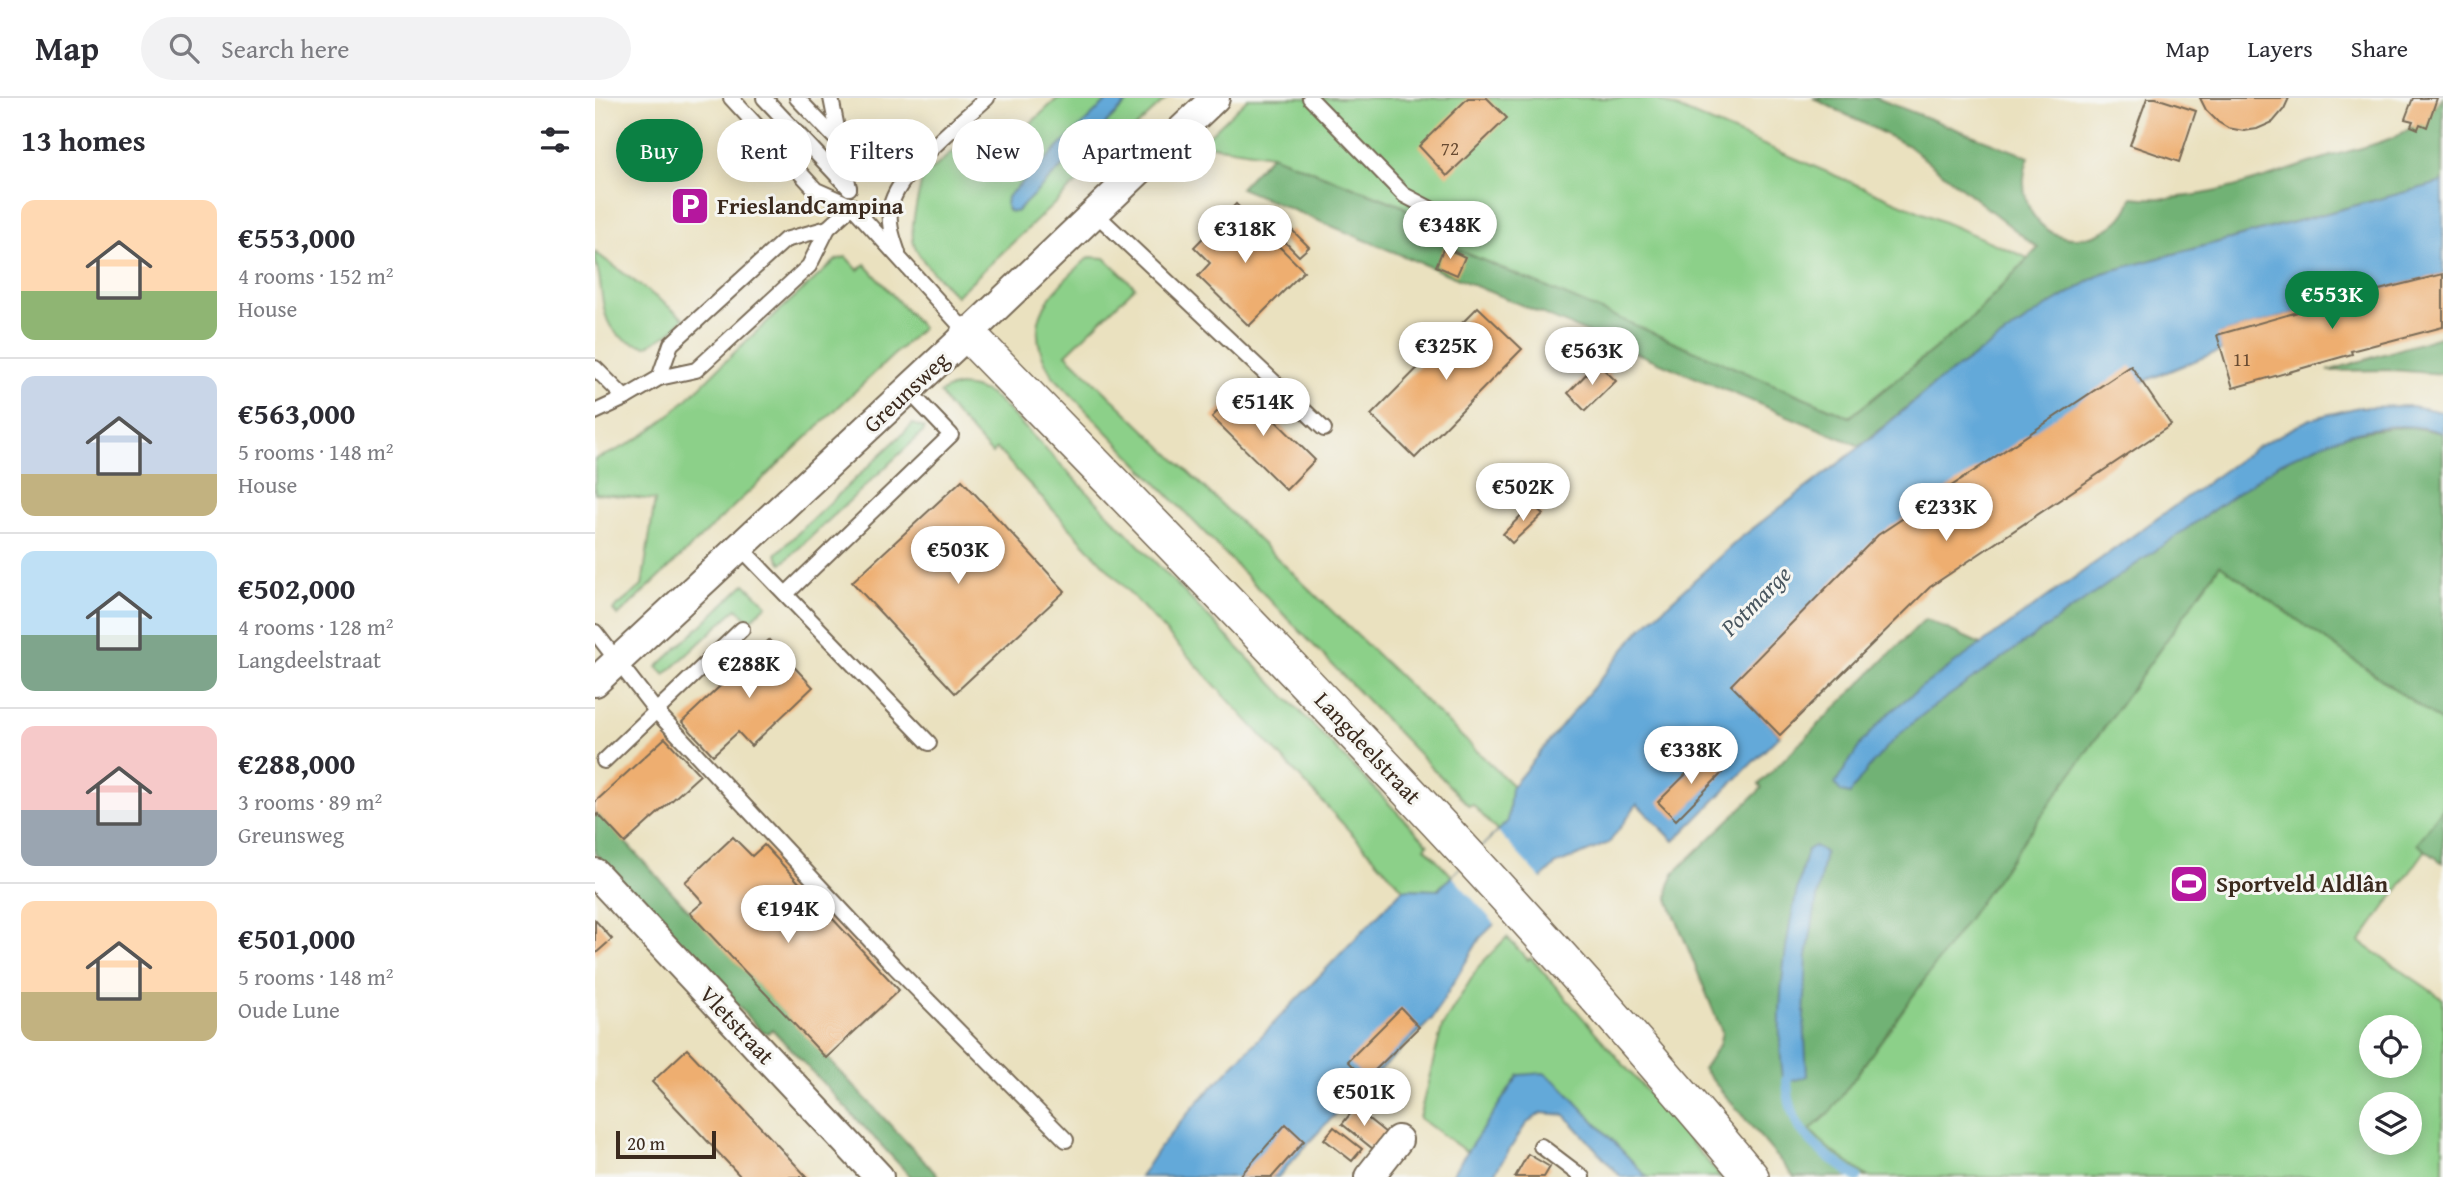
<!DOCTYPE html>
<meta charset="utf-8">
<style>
body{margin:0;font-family:"Gentium Book Plus",serif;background:#f2f2f3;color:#2b2b33;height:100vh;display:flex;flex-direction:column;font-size:26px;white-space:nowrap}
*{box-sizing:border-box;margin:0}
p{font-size:23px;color:#7c7c81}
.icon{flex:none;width:38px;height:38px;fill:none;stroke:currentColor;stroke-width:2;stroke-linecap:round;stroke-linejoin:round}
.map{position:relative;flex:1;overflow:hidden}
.panel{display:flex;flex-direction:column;background:#fff;width:595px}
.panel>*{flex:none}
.top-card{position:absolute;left:21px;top:21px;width:665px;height:63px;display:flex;gap:14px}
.fabs{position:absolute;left:1764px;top:917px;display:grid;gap:14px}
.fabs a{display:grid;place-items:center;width:63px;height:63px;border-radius:50%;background:#fff;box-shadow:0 4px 18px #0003;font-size:35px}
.scale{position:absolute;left:21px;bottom:18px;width:100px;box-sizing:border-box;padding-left:7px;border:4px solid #3b2a1e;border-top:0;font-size:19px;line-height:24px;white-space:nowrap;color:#3b2a1e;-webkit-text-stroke:5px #f6f6f2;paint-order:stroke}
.price{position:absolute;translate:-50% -60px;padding:0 16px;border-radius:24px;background:#fff;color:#222;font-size:23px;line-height:46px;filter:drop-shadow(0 2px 4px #0008)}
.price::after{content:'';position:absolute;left:50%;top:42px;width:21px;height:16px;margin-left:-10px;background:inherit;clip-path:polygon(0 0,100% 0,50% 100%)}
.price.current{background:#0b8043;color:#fff}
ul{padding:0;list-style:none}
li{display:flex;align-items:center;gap:21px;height:175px;padding:0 21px}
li+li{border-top:2px solid #e1e1e2}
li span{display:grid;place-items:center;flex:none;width:196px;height:140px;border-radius:14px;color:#555}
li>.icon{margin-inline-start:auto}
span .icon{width:84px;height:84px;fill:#fffc;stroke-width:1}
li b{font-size:30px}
h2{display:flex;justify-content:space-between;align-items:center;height:84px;padding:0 21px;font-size:30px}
.chip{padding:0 24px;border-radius:32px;background:#fff;box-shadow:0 4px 18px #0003;font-size:24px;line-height:63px}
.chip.current{background:#0b8043;color:#fff}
header{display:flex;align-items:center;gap:42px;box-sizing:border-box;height:98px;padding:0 35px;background:#fff;border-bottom:2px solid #e1e1e2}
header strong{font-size:33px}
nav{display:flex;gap:38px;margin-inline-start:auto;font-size:24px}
.search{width:490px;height:63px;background:#f2f2f3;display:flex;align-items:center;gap:18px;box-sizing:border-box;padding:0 24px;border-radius:38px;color:#7c7c81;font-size:26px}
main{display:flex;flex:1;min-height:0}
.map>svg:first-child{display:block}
.green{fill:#8cd089;stroke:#647d54;stroke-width:2;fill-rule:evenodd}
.forest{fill:#71b275;stroke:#566e4a;stroke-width:2}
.water{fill:#63a9d9;stroke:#4f6a7c;stroke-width:2}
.pier{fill:#eae1bf}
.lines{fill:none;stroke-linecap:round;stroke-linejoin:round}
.stream{stroke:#63a9d9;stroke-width:10}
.building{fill:#eeae70}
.service-casing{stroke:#786a56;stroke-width:18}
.minor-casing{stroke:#786a56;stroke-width:32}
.tertiary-casing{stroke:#786a56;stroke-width:38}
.service{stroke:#fff;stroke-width:14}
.minor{stroke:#fff;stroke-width:28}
.tertiary{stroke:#fff;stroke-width:35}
.labels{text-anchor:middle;stroke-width:6;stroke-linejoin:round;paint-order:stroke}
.number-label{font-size:19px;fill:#684b32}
.poi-label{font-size:23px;font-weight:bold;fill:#3b2a1e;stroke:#f6f6f2;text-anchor:start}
.street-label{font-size:23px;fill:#3b2a1e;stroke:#f6f6f2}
.water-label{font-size:24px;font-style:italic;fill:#49565f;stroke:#f6f6f2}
</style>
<header>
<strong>Map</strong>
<div class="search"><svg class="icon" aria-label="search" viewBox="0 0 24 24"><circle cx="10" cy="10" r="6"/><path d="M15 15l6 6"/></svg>Search here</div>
<nav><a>Map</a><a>Layers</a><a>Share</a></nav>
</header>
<main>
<section class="panel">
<h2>13 homes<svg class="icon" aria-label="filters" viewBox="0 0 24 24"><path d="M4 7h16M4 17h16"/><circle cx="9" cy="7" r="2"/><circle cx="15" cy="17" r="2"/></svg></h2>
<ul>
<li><span style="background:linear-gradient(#ffd9b3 65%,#8fb573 0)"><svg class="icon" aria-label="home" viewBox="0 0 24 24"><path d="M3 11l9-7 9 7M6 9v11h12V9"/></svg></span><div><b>€553,000</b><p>4 rooms · 152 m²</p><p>House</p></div></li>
<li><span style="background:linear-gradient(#c9d6e8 70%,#c2b280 0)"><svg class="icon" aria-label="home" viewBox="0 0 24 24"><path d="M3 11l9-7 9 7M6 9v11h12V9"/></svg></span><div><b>€563,000</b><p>5 rooms · 148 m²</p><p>House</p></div></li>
<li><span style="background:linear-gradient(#bfe0f5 60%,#7fa58c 0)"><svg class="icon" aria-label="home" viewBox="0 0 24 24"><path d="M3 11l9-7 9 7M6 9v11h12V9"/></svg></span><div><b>€502,000</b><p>4 rooms · 128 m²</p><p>Langdeelstraat</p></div></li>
<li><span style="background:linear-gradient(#f6c9c9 60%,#9aa5b1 0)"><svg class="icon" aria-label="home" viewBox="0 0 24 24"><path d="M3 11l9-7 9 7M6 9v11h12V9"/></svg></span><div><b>€288,000</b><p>3 rooms · 89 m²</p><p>Greunsweg</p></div></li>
<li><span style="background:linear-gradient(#ffd9b3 65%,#c2b280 0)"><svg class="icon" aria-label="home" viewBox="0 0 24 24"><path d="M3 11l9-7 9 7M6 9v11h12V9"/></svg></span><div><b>€501,000</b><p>5 rooms · 148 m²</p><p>Oude Lune</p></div></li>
</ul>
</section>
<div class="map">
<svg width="1848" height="1079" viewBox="0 0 1848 1079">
<rect width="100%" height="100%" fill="#f6f6f2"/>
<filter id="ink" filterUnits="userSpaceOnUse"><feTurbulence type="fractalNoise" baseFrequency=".0143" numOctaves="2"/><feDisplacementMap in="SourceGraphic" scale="14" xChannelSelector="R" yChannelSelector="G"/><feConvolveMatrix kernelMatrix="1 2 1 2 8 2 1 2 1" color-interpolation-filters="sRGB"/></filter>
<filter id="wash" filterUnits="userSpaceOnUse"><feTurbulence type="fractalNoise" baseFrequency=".00686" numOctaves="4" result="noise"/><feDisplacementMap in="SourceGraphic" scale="28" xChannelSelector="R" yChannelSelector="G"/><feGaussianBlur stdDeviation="1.57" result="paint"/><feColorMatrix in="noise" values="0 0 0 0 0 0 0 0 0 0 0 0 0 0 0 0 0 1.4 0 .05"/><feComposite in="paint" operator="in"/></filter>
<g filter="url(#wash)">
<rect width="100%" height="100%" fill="#eae1bf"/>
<!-- green -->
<g class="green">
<path d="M463,0H515L411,108L414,113L421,114L537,0H572L361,198C350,186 323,162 319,146C314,131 323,101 326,85L329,79L358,53L382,75Z"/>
<path d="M653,0H1059L1433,160L1375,222L1255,319L859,150L807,108L676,57L605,46Z"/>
<path d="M0,154L89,220L76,234L52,248C7,241 10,215 4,177C2,169 0,163 0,154Z"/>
<path d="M251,159L263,172L270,166L327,230L23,518L18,512L47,488L60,402L0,395V361C61,341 96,296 140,254C173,222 207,193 241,162Z"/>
<path d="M494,159L510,160L540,189L471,256L917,687L913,723L903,734L877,706L874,708L457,277C423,223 455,195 494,159Z"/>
<path d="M364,288C384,289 396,295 410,309L833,746L830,749L857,778L842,792L808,791L402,351L397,356L353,308L345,295L352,291Z"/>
<path d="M318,326L329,330V333L187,466L181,456Z"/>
<path d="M1622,450L1848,613V728L1765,844L1848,901V1079H1209L1191,1053ZM1776,929H1815V968H1776ZM1776,1006H1815V1045H1776Z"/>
<path d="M150,486L172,507L155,523L142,510L70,577L62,569Z"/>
<path d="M912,839L933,862L936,860L1126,1079H1052L965,987L924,977L872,1054L824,1020L847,929L884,868Z"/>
</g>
<!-- forest -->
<g class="forest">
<path d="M1218,0H1281L1434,59C1423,87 1430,120 1458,135C1487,150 1531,130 1537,99C1604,107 1674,78 1736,58C1758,52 1783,47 1803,37C1823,28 1834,15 1848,0V84L1508,175L1443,214L1342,284L1265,348L645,90L676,57L807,108L859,150L1255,319L1375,222L1443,150L1312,47Z"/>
<path d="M1848,238V276L1797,272L1733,273Z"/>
<path d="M1815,329L1848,335V625L1625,467L1236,1013L1215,1032L1233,1050L1273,1079H1199L1108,971L1124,947L1127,934L1073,801L1074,787L1080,774L1167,690L1164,686L1330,521L1410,557L1685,365C1734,340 1760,331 1815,329Z"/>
<path d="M1848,710V765L1822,746Z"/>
<path d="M0,712L344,1079H316L177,931L173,935L167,934L0,755Z"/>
</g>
<!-- water -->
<g class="water">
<path d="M515,0H537L421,114L414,113L411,108L412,99Z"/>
<path d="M1848,84V176L1752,200L1623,237L1627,252L1547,284L1137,587L1185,637L1079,743L1042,706L1014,745L960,767L885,840L837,921L728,1029L683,1079H545L564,1050L602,1005L808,791L843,792L913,723L916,690L1046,531L1144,441L1265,349L1342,284L1443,214L1508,175Z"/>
<path d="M1817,308L1848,314V335C1793,315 1734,341 1685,365L1335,611C1302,636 1277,662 1255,696L1246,694L1240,686L1267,644L1294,615L1325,590L1662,349L1715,321L1764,309Z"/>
<path d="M1219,748L1230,754L1212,858L1209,921L1212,978L1199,983L1188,980C1178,907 1193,822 1212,752Z"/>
<path d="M949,975L965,987L1052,1079H1026L970,1017L946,1015L931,1026L897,1079H855L924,977Z"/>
</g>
<!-- pier -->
<path class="pier" d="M903,734L948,783L902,828L857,778Z"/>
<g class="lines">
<!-- stream -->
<path class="stream" d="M1192,981C1194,1036 1221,1050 1262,1079"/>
</g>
<g id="blocks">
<!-- building -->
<g class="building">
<path d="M873,0H892L912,20L852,78L824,48Z"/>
<path d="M1552,0H1561L1601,13L1584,64L1535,47Z"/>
<path d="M1605,0H1694L1689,11L1678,24L1662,31L1649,33L1633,30L1623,24L1611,12Z"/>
<path d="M1818,0H1842L1832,29L1825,26L1823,31L1816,28L1818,23L1810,21Z"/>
<path d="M641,106L709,173L654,228L603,178L615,165L599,149Z"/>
<path d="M696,131L714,149L704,158L686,140Z"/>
<path d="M849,149L870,159L862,177L841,168Z"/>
<path d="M1848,176V229L1756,253L1757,256L1638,290L1622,237L1752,200Z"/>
<path d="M883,209L927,251L820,360L776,317Z"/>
<path d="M1002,265L1021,283L990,313L973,295Z"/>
<path d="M1536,268L1576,327L1335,489L1185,637L1136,587L1283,437Z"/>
<path d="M646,289L720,362L691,392L617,319Z"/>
<path d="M367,382L470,493L360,595L257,484Z"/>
<path d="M937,406L948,416L917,445L908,436Z"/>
<path d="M174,542L218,589L156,648L143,634L118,657L87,624Z"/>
<path d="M70,640L105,677L30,745L3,716L2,718L0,715V704Z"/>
<path d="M1112,655L1130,672L1081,722L1063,704Z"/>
<path d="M138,739L157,758L169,747L304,892L231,960L95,815L108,804L90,784Z"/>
<path d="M0,822L17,841L0,856Z"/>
<path d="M806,910L824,929L771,981L753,963Z"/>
<path d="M92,951L146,1008L212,1079H146L57,984Z"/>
<path d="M760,1010L791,1035L778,1051L747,1026Z"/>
<path d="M691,1026L709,1043L677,1079H644Z"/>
<path d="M739,1029L767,1051L757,1063L729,1041Z"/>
<path d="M933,1056L955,1069L949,1079H920Z"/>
</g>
</g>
</g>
<g filter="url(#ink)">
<use href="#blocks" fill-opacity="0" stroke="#786a56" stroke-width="2"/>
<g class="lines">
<!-- service casing -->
<g class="service-casing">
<g id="service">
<path d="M136,0L221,92L257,108L373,236"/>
<path d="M169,0L254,90"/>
<path d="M202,0L243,43"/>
<path d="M236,0L254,90"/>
<path d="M715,0L809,97L872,130"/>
<path d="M500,115L729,331"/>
<path d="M303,155C298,140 292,125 296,108C302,75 366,24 392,0"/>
<path d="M0,270L30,300L64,280L101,272L214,168L233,130L257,108"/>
<path d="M64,280L76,246L190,142L233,130"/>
<path d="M0,314L30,300"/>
<path d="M146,450L334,645"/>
<path d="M191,496L356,337L313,292"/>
<path d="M0,534L61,613L300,869L471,1042"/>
<path d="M9,663L147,531"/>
<path d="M946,1048L987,1079"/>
</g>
</g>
<!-- minor casing -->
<g class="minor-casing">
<g id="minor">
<path d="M0,584L373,236L620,0"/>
<path d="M0,775L284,1079"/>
<path d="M774,1079L803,1042"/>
</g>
</g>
<!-- tertiary casing -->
<g class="tertiary-casing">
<path id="tertiary" d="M373,236C640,511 911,784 1156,1079"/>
</g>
<!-- service -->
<use href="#service" class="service"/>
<!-- minor -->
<use href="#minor" class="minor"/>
<!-- tertiary -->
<use href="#tertiary" class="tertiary"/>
</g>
</g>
<!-- icons -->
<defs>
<g id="parking-square" transform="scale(2.0125)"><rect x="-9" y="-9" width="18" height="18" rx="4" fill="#b5179e" stroke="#f6f6f2"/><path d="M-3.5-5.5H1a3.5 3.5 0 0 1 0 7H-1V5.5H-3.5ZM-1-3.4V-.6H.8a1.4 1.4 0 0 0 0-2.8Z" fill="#fff"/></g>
<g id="stadium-square" transform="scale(2.0125)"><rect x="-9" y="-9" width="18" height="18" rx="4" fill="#b5179e" stroke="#f6f6f2"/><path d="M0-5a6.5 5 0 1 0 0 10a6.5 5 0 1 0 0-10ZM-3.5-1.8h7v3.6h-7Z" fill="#fff"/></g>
</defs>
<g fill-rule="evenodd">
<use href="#parking-square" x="95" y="108"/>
<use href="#stadium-square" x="1594" y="786"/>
</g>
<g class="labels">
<!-- number labels -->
<g class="number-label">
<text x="855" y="57">72</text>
<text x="1647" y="268">11</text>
</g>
<!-- poi labels -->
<g class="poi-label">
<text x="122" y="116">FrieslandCampina</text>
<text x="1621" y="794">Sportveld Aldlân</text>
</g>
<!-- street labels -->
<g class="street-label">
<text transform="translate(311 294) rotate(-43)" y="8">Greunsweg</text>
<text transform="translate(773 650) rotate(47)" y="8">Langdeelstraat</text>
<text transform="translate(142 927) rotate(47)" y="8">Vletstraat</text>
</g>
<!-- water labels -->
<g class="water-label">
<text transform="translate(1161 503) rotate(-45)" y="8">Potmarge</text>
</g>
</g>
</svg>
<div class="fabs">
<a><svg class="icon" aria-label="locate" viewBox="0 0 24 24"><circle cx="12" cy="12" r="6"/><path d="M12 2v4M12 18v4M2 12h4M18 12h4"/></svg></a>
<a><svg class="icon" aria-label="layers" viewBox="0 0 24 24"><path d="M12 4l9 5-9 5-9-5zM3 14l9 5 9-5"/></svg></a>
</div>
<div class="scale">20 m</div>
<b class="price" style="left:855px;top:163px">€348K</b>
<b class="price" style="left:650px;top:167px">€318K</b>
<b class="price current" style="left:1737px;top:233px">€553K</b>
<b class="price" style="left:851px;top:284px">€325K</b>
<b class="price" style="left:997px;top:289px">€563K</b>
<b class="price" style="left:668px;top:340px">€514K</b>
<b class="price" style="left:928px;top:425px">€502K</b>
<b class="price" style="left:1351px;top:445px">€233K</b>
<b class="price" style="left:363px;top:488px">€503K</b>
<b class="price" style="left:154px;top:602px">€288K</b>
<b class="price" style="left:1096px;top:688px">€338K</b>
<b class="price" style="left:193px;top:847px">€194K</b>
<b class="price" style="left:769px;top:1030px">€501K</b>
<div class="top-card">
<a class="chip current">Buy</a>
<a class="chip">Rent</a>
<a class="chip">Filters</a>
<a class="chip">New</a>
<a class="chip">Apartment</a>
</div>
</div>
</main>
